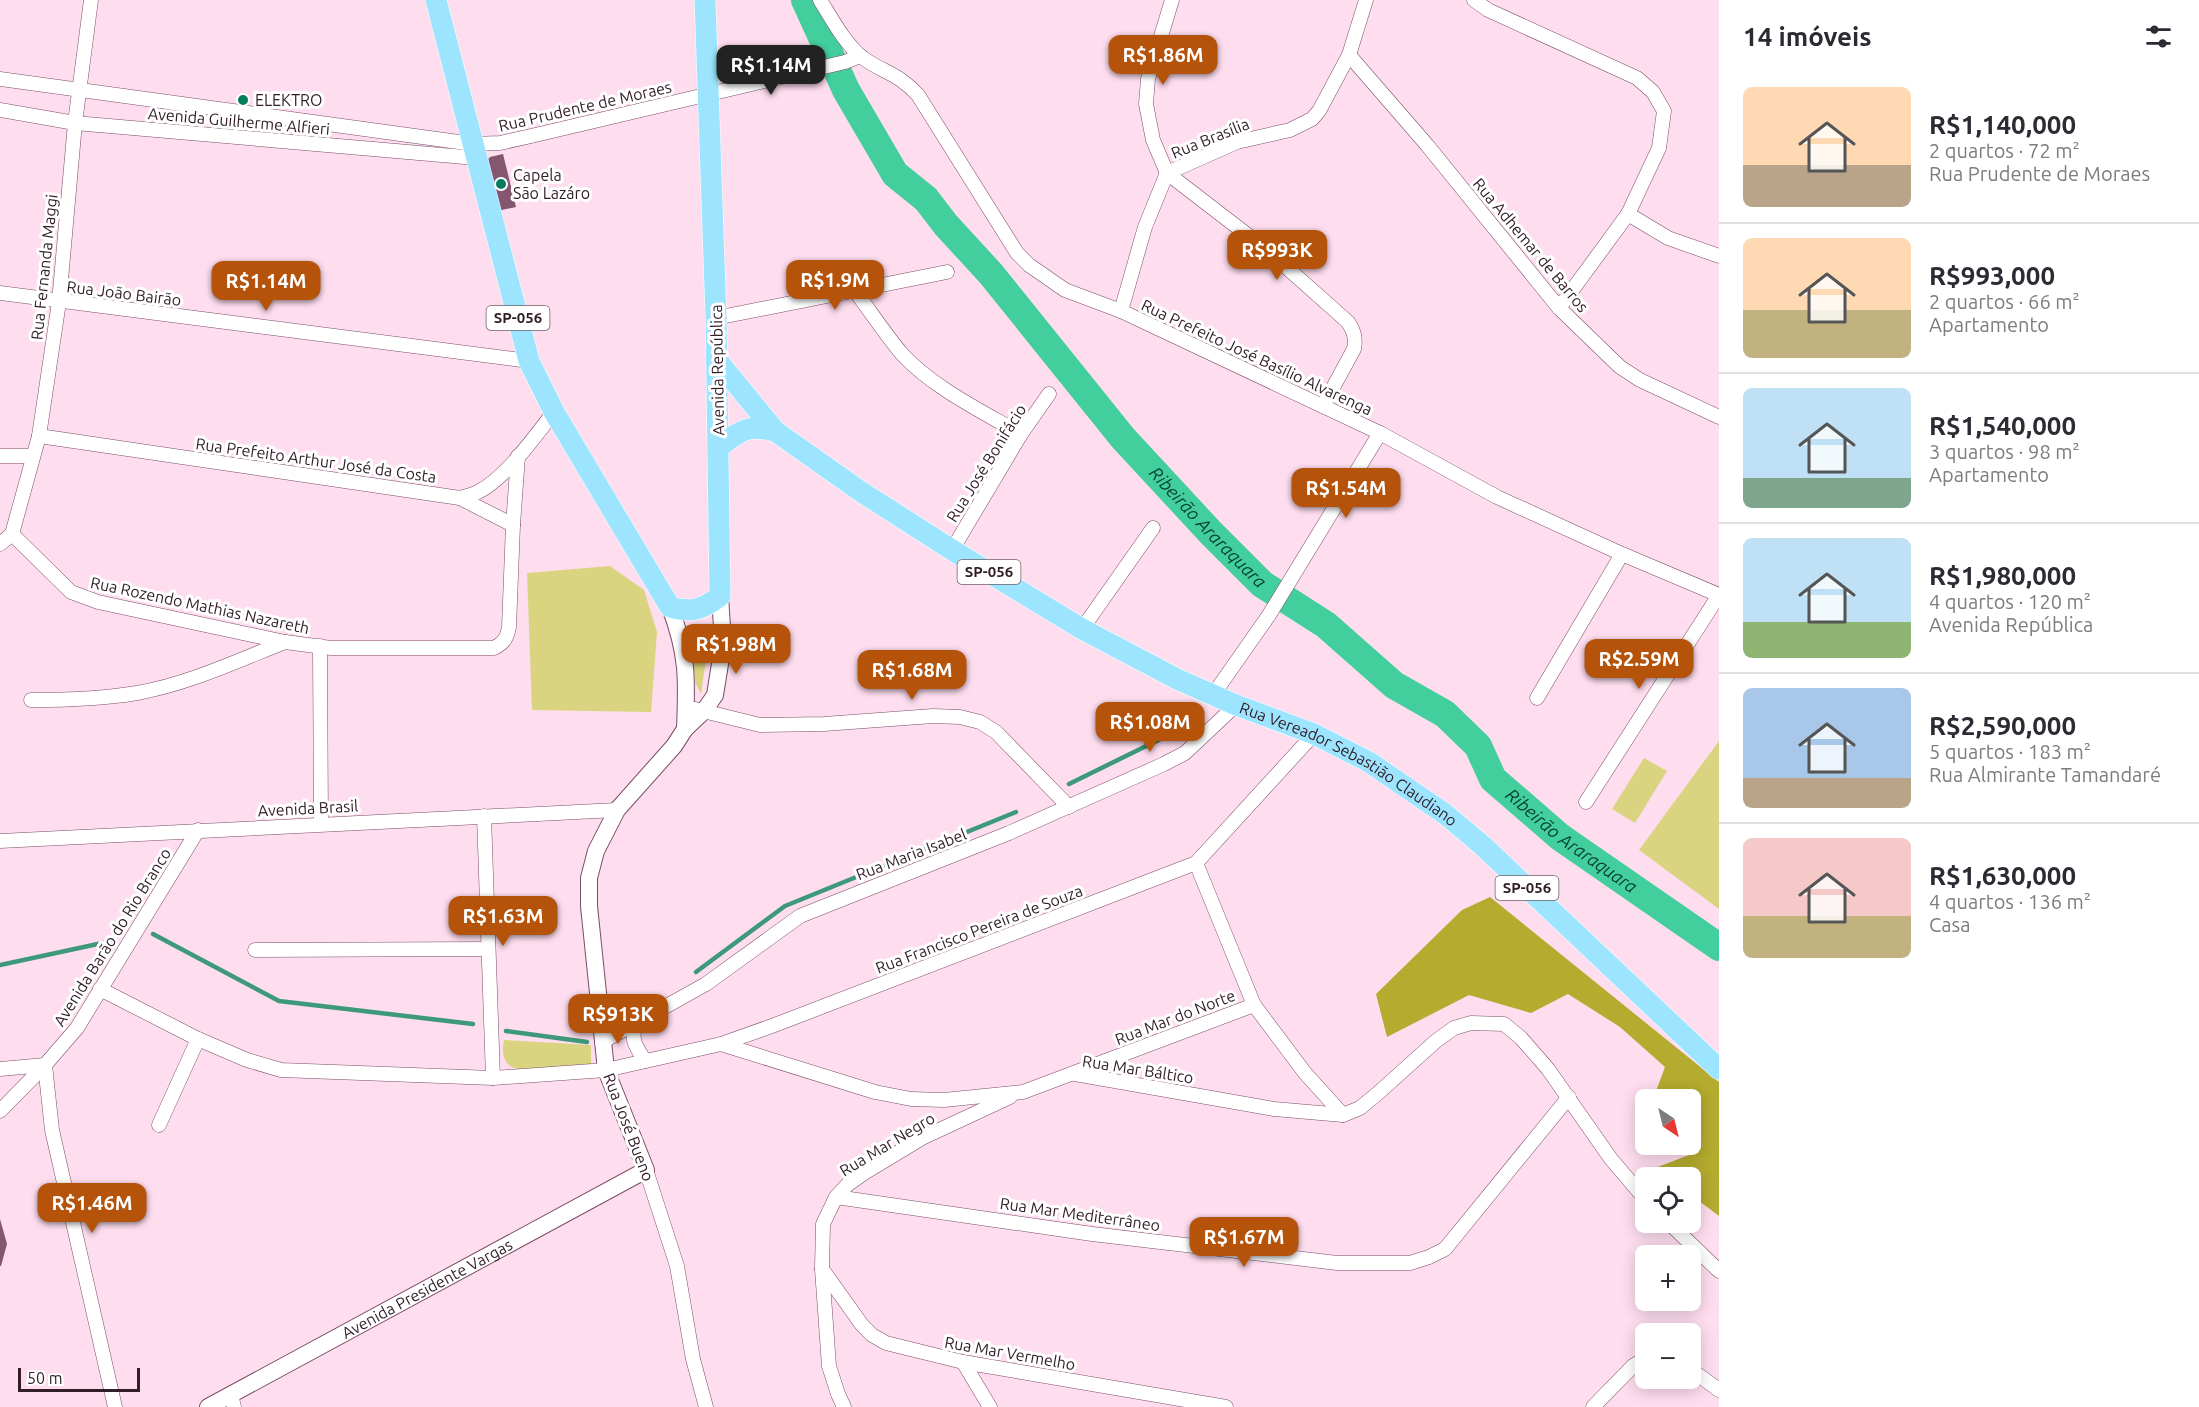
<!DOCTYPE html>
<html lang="pt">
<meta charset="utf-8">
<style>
body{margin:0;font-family:Ubuntu,sans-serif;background:#f7f7f7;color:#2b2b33;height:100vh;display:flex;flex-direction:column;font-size:22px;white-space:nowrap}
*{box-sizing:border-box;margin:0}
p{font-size:20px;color:#7c7c81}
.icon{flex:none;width:33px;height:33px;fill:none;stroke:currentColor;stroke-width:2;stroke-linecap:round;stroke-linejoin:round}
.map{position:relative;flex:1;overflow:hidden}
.side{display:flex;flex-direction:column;background:#fff;width:480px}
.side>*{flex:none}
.needle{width:39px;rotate:145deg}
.tools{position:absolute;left:1635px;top:1089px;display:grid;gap:12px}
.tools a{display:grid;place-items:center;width:66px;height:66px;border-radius:9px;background:#fff;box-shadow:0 3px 15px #0003;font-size:30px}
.scale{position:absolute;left:18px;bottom:15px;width:122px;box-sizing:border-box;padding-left:6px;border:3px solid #301d27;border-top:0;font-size:16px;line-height:21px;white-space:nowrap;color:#301d27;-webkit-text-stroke:4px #fff;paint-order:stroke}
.price{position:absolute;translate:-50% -51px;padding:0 14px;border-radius:12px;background:#b45309;color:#fff;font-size:20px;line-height:39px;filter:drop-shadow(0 2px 3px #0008)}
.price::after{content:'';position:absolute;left:50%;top:36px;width:18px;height:14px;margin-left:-9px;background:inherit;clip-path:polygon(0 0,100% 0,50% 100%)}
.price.selected{background:#222;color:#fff}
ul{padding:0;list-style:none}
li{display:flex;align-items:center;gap:18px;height:150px;padding:0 24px}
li+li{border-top:2px solid #e1e1e2}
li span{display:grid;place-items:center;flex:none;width:168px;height:120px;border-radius:9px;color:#555}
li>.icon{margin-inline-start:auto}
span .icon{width:72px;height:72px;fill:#fffc;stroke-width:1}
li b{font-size:26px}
h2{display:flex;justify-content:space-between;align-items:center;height:72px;padding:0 24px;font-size:26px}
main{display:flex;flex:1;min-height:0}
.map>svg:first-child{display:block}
.green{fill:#dad481}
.forest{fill:#b4ab2f}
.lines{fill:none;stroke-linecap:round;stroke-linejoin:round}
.stream{stroke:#3d997a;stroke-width:4.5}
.river{stroke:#43ce9d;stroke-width:28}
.building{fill:#845670}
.minor-casing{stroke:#7b4d67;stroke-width:15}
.tertiary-casing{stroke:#7b4d67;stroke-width:18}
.primary-casing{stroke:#fff;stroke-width:22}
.minor{stroke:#fff;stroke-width:14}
.tertiary{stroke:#fff;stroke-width:16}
.primary{stroke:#9de5fe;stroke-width:21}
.poi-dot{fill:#067d5a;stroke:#fff;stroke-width:2}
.labels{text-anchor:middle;stroke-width:6;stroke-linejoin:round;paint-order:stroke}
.shield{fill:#fff;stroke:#6e6168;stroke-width:1.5}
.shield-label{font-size:15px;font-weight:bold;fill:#301d27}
.poi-label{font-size:16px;fill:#301d27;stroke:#fff;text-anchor:start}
.street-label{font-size:16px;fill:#301d27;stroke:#fff}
.water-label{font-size:18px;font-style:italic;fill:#074330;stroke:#fff}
</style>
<main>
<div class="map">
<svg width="1719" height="1407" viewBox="0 0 1719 1407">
<rect width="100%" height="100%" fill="#feddef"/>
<!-- green -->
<g class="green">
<path d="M610,566L644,590L657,632L651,712L532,710L527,573Z"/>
<path d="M690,627H704L706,660L701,694L695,682Z"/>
<path d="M1719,741V909L1639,850Z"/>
<path d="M1644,758L1667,771L1635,823L1612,809Z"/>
<path d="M504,1040L591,1045V1066C574,1067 523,1075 510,1066C502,1059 502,1049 504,1040Z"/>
</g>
<!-- forest -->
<path class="forest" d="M1490,897L1719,1082V1216L1691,1195L1690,1178L1667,1177L1655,1168L1697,1152L1691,1142L1690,1100L1660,1099L1655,1094L1665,1067L1620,1027L1568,994L1531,1013L1469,995L1387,1037L1376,994L1462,910Z"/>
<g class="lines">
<!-- stream -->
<g class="stream">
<path d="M1069,784L1193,723"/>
<path d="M153,934L279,1001L473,1024"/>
<path d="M0,965L107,942"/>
<path d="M696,972L785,906L1016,812"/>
<path d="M506,1031L587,1042"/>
</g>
<!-- river -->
<path class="river" id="s1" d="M805,0L846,90L895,174L926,199L946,225L991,274L1123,438L1211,533L1262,584L1326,625L1394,685L1445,714L1478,746L1493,779L1560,837L1719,947"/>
</g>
<!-- building -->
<g class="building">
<path d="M503,154L516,207L497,211L486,162L490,157Z"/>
<path d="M0,1219L7,1244L1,1266H0Z"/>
</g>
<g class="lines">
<!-- minor casing -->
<g class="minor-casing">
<g id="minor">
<path d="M820,0C832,19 845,44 863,58C884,73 898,73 918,95L1017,253L1029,265L1065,290L1121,311L1380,433L1497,497L1622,554L1719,595"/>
<path d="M1172,0L1148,79L1146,104L1153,140L1167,173L1267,250L1348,322C1354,331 1356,338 1354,349L1323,406"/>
<path d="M1474,0L1488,10L1637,78L1653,92L1664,111L1659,148L1628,214L1668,238L1719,256"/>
<path d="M1349,55L1427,145L1559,308L1620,367L1640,380L1719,417"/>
<path d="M0,79L473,144L500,143L531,136L845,62L860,56"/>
<path d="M0,110L75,123L476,158"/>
<path d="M855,291C871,312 885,334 902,354C932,387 983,412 1021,434"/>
<path d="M0,293L529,361"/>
<path d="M1559,308L1628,214"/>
<path d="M1121,311L1145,227L1167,173L1237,142L1290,130L1312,119L1319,111L1349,55L1366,0"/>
<path d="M716,318L947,272"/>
<path d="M39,436L460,498C466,496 473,495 478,492C506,478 535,436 554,412"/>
<path d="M0,456H32"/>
<path d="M460,498L513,525"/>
<path d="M12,534L71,592L98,602L285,642L331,648H494C504,643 507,638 509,627L513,525L518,456"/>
<path d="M12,534L39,436L59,302L75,123L91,0"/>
<path d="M0,544L12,534"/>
<path d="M952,550L1021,434L1049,394"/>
<path d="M1082,629L1153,528"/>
<path d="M320,646L321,824"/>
<path d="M1213,695L1269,615L1380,433"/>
<path d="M1537,698L1622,554"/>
<path d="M31,700C66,700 102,699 137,693C188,684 237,661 285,642"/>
<path d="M695,709L760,725L824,724L933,716L960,717L980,722L996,732L1069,807"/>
<path d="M1586,802L1719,595"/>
<path d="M484,816L493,1078"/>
<path d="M0,841L617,810"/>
<path d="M1196,863L1254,1005L1305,1073L1343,1115"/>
<path d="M255,950L487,949"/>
<path d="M100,989L198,1039L247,1060L281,1070L493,1078L606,1070L721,1044L772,1026L1196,863L1314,734"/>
<path d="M636,1023C630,1041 636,1046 645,1061"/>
<path d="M602,1042L706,984L800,916L1009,833L1164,764L1185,753L1236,705"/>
<path d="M721,1044L875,1092L911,1099L944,1100L1023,1092L1254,1005"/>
<path d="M0,1069L45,1065L52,1130L115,1407"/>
<path d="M1075,1074L1274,1109L1343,1115L1360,1108L1377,1094L1436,1041L1454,1028L1471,1023L1504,1024L1521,1038L1548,1069L1611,1159L1646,1200"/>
<path d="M0,1111L45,1065L77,1028L198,830"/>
<path d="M159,1125L198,1039"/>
<path d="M646,1170L677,1266L693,1359L706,1407"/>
<path d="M836,1197L1092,1234L1337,1263H1410L1429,1257L1445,1249L1569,1097"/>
<path d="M1668,1222L1719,1271"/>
<path d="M822,1269L862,1325L872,1335L886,1343L963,1362L1226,1407"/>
<path d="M963,1362L990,1407"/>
<path d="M1690,1369L1719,1390"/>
<path d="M231,1395L234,1407"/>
<path d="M844,1407L838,1394L829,1366L822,1269L823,1224L836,1197L847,1185L864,1173L922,1138L1010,1097"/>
<path d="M1593,1407L1633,1366L1646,1358"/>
</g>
</g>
<!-- tertiary casing -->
<g class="tertiary-casing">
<g id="tertiary">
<path d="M670,607C688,655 687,679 685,729"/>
<path id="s2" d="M208,1407L646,1170L606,1070L589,906V878L596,851L617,810L674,746L685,729L704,711L715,695L720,664L722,627L720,596"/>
</g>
</g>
<!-- primary casing -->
<g class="primary-casing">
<g id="primary">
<path d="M436,0L529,361L554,412L670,607C691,613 702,610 720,596L716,318L705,0"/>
<path id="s3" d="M716,359L775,431L860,491L952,550L1082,629L1177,679L1236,705L1314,734L1369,762L1445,814L1483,846L1719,1069"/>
<path d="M719,447C741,430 747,424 775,431"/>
</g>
</g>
<!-- minor -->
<use href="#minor" class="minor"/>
<!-- tertiary -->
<use href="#tertiary" class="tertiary"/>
<!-- primary -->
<use href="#primary" class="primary"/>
</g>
<!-- markers -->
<g class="poi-dot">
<circle cx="243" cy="100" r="6"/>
<circle cx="501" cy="184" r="6"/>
</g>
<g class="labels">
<!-- shield labels -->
<g class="shield">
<rect x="486.5" y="306" width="63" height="24" rx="4.5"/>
<rect x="957.5" y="560" width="63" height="24" rx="4.5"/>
<rect x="1495.5" y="876" width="63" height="24" rx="4.5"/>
</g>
<g class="shield-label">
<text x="518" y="323">SP-056</text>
<text x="989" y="577">SP-056</text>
<text x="1527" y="893">SP-056</text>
</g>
<!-- poi labels -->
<g class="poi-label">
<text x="255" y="106">ELEKTRO</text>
<text x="513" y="181">Capela<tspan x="513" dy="18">São Lazáro</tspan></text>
</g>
<!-- street labels -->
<g class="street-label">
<text transform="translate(585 106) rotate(-13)" y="6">Rua Prudente de Moraes</text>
<text transform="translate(239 121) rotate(5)" y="6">Avenida Guilherme Alfieri</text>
<text transform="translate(1210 138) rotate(-22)" y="6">Rua Brasília</text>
<text transform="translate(1531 245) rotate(50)" y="6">Rua Adhemar de Barros</text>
<text transform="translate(44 267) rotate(-84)" y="6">Rua Fernanda Maggi</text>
<text transform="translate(124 293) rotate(7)" y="6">Rua João Bairão</text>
<text transform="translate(1257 357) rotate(25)" y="6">Rua Prefeito José Basílio Alvarenga</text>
<text transform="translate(717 370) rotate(-91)" y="6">Avenida República</text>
<text transform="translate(316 460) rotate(8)" y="6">Rua Prefeito Arthur José da Costa</text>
<text transform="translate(986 463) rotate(-58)" y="6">Rua José Bonifácio</text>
<text transform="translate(200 605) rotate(12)" y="6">Rua Rozendo Mathias Nazareth</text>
<text dy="6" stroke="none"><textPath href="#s3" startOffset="758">Rua Vereador Sebastião Claudiano</textPath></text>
<text transform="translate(308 808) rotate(-3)" y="6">Avenida Brasil</text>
<text transform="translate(911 854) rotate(-21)" y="6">Rua Maria Isabel</text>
<text transform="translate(979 929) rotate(-21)" y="6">Rua Francisco Pereira de Souza</text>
<text transform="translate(112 937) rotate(-58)" y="6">Avenida Barão do Rio Branco</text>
<text transform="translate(1175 1017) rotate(-21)" y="6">Rua Mar do Norte</text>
<text transform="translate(1138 1069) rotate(9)" y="6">Rua Mar Báltico</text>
<text transform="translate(629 1127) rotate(69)" y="6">Rua José Bueno</text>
<text transform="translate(887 1144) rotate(-31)" y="6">Rua Mar Negro</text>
<text transform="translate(1080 1214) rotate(8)" y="6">Rua Mar Mediterrâneo</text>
<text dy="6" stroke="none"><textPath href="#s2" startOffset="249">Avenida Presidente Vargas</textPath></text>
<text transform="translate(1010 1353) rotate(10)" y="6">Rua Mar Vermelho</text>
</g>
<!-- water labels -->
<g class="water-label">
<text dy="6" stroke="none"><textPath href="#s1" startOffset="669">Ribeirão Araraquara</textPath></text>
<text dy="6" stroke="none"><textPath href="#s1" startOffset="1155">Ribeirão Araraquara</textPath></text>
</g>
</g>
</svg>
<div class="tools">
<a><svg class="needle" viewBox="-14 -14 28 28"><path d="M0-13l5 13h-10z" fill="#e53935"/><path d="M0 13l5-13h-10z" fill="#7c7c81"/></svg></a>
<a><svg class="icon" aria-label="locate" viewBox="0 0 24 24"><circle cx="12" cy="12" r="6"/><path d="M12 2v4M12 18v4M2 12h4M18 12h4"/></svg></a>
<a>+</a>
<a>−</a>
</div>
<div class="scale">50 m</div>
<b class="price" style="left:1163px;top:86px">R$1.86M</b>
<b class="price selected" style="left:771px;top:96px">R$1.14M</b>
<b class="price" style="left:1277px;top:281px">R$993K</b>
<b class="price" style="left:835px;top:311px">R$1.9M</b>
<b class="price" style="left:266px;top:312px">R$1.14M</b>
<b class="price" style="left:1346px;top:519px">R$1.54M</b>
<b class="price" style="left:736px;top:675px">R$1.98M</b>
<b class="price" style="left:1639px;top:690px">R$2.59M</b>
<b class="price" style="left:912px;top:701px">R$1.68M</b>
<b class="price" style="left:1150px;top:753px">R$1.08M</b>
<b class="price" style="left:503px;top:947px">R$1.63M</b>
<b class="price" style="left:618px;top:1045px">R$913K</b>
<b class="price" style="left:92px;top:1234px">R$1.46M</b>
<b class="price" style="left:1244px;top:1268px">R$1.67M</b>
</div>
<section class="side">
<h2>14 imóveis<svg class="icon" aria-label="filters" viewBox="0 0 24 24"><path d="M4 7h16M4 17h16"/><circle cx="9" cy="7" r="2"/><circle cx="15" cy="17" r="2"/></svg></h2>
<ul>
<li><span style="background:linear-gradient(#ffd9b3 65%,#b9a48a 0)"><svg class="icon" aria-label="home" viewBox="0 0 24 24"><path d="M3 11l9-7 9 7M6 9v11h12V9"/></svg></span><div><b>R$1,140,000</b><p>2 quartos · 72 m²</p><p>Rua Prudente de Moraes</p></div></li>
<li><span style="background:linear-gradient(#ffd9b3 60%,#c2b280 0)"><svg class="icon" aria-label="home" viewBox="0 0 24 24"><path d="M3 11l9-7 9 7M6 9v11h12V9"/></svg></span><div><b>R$993,000</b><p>2 quartos · 66 m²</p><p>Apartamento</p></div></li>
<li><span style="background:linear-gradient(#bfe0f5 75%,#7fa58c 0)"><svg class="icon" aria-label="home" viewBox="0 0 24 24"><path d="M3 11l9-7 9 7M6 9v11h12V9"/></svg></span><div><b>R$1,540,000</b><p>3 quartos · 98 m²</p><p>Apartamento</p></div></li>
<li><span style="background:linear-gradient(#bfe0f5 70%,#8fb573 0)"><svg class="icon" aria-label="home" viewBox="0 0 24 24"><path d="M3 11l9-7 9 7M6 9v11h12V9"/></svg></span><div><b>R$1,980,000</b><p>4 quartos · 120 m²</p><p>Avenida República</p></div></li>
<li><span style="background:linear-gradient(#a9c7e8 75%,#b9a48a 0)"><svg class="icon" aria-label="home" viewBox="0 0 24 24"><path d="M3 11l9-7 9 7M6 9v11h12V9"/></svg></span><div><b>R$2,590,000</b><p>5 quartos · 183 m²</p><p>Rua Almirante Tamandaré</p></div></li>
<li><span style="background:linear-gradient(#f6c9c9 65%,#c2b280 0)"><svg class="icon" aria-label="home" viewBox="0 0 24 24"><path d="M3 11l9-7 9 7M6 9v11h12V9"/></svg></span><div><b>R$1,630,000</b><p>4 quartos · 136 m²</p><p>Casa</p></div></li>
</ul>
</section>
</main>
